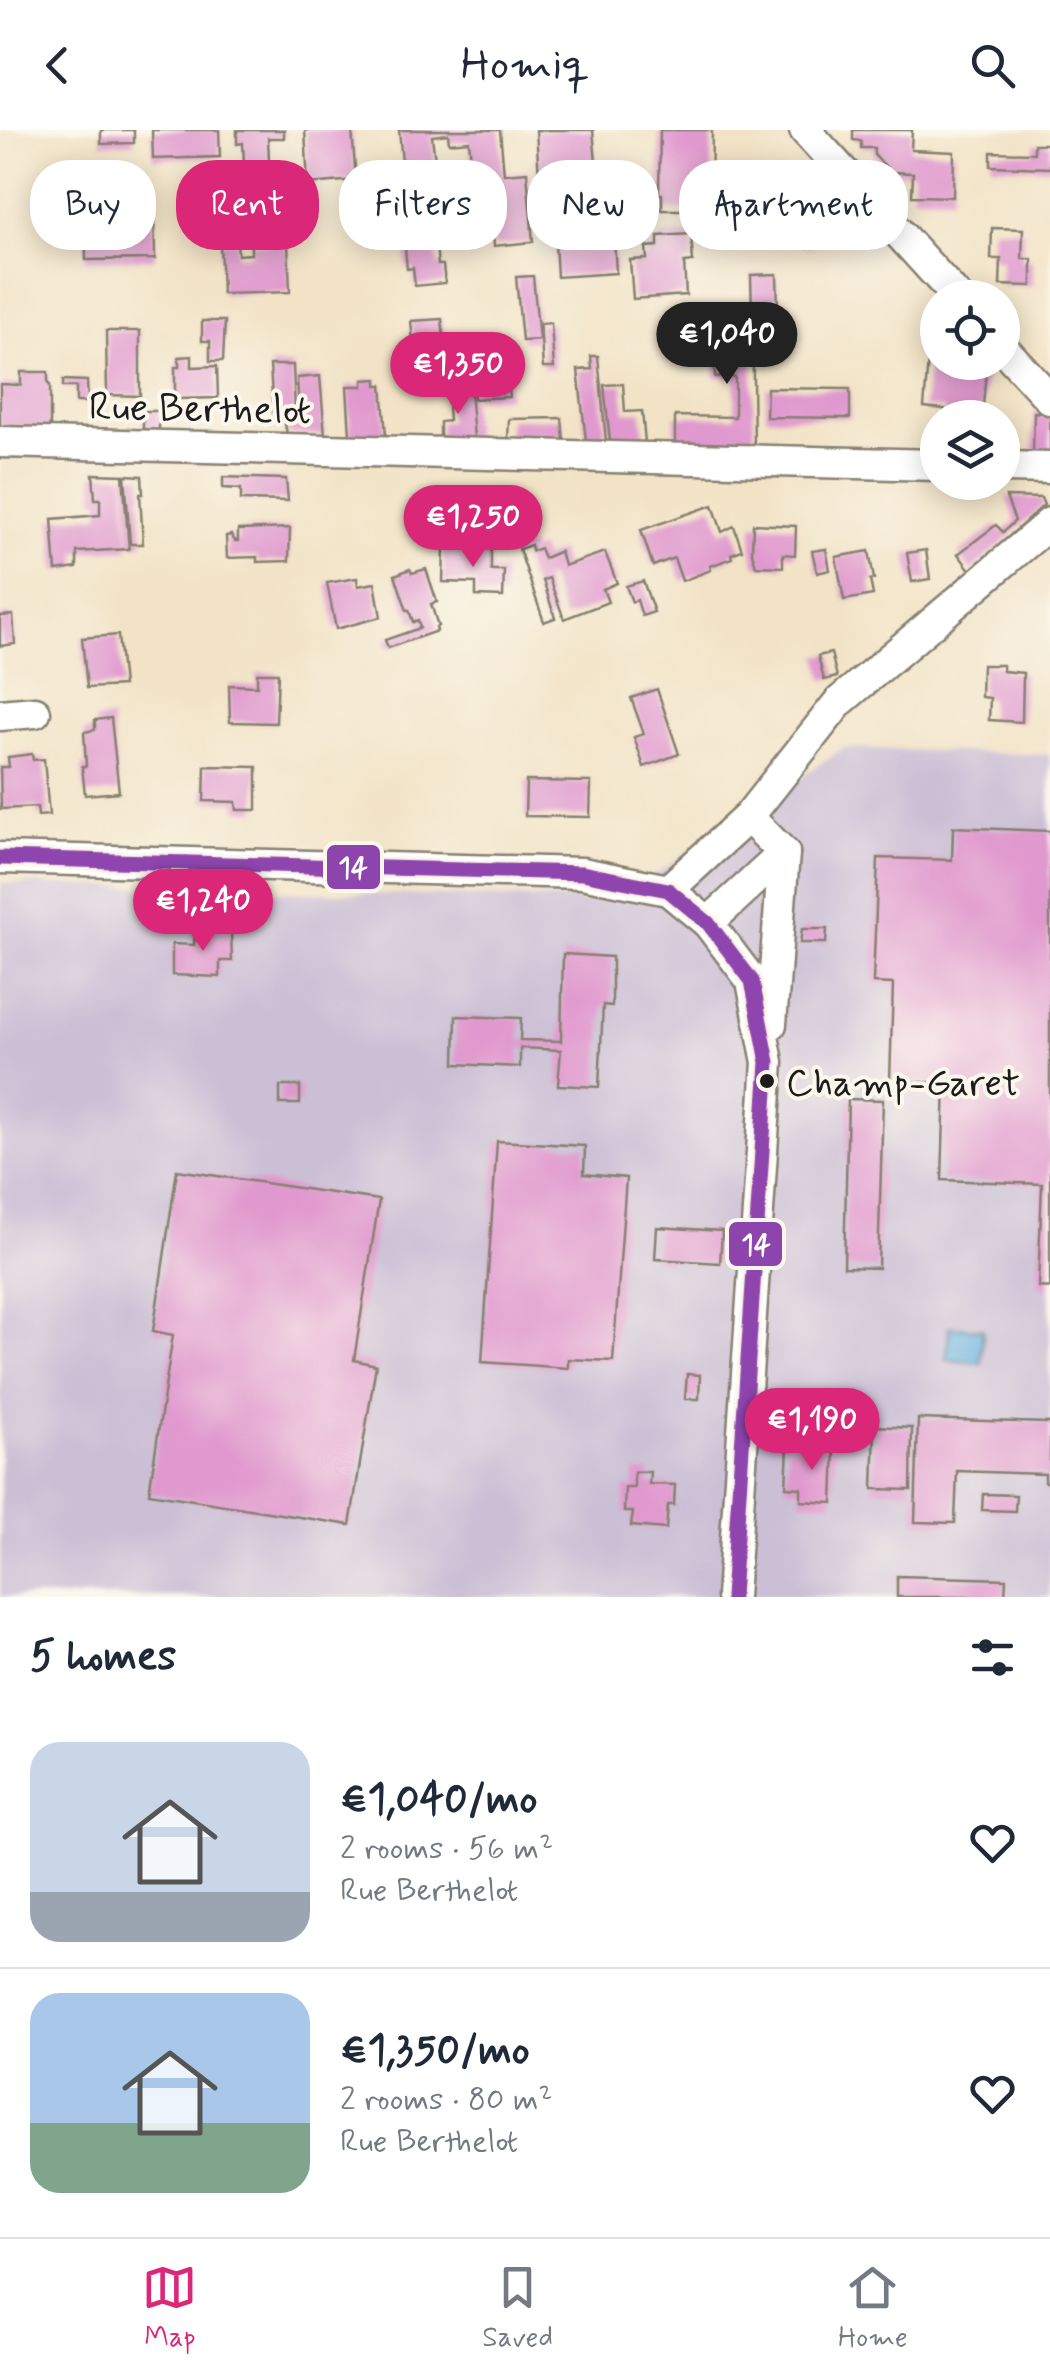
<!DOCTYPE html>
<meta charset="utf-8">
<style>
body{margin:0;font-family:Mynerve,sans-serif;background:#f2f2f3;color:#1f2937;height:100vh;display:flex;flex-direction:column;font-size:38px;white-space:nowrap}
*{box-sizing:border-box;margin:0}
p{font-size:32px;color:#747a83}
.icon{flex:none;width:55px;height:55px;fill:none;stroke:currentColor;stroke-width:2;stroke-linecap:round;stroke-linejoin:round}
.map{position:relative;height:1467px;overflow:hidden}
.sheet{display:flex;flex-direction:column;background:#fff;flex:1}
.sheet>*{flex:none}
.top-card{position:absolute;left:30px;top:30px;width:990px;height:90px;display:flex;gap:20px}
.tools{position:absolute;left:920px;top:150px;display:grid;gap:20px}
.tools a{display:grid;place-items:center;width:100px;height:100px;border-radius:50%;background:#fff;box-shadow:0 5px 25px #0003;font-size:50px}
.price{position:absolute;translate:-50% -85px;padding:0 22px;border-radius:35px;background:#db2777;color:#fff;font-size:32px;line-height:65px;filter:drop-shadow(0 2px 5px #0008)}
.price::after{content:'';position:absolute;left:50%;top:60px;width:30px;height:22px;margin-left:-15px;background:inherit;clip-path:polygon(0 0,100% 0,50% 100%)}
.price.current{background:#222;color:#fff}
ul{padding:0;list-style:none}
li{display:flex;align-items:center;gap:30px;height:250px;padding:0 30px}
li+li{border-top:2px solid #e0e1e3}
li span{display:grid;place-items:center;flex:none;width:280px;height:200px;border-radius:30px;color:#555}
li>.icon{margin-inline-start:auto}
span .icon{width:120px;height:120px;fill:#fffc;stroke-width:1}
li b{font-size:42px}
h2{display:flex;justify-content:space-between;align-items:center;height:120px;padding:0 30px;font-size:42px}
.chip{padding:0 35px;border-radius:40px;background:#fff;box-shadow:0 5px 25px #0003;font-size:35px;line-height:90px}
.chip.current{background:#db2777;color:#fff}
header{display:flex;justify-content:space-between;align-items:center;height:130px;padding:0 30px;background:#fff;font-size:45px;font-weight:600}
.menu{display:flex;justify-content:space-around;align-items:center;height:140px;border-top:2px solid #e0e1e3;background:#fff;font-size:28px;color:#747a83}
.menu a{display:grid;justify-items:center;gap:5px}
.menu .current{color:#db2777}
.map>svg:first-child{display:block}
.industrial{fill:#cbbfd5}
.water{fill:#68b1e0;stroke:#42667e;stroke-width:2.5}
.building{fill:#e099ce}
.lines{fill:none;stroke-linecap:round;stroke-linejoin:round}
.street-casing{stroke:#878071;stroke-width:35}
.street{stroke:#fff;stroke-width:30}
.bus-1-casing{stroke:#fbf7ec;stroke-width:22}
.bus-1{stroke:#8e44ad;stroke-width:15}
.bus-dot{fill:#1c1c1c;stroke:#fbf7ec;stroke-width:4}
.labels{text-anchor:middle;stroke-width:8;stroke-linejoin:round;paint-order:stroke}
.bus-label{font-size:38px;fill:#1c1c1c;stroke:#fbf7ec;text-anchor:start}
.street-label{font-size:40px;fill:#1c1c1c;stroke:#fbf7ec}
.line-badge{stroke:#fbf7ec;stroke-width:4}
.badge-label{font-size:28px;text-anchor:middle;font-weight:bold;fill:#fff}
</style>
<header><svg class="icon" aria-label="back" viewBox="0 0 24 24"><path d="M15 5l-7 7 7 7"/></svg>Homiq<svg class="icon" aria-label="search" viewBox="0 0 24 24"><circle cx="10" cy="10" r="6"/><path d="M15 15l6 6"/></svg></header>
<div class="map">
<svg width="1050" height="1467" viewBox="0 0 1050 1467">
<rect width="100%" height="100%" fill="#fbf7ec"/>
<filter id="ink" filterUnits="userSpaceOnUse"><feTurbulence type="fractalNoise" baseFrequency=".01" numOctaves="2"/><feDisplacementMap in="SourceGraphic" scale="20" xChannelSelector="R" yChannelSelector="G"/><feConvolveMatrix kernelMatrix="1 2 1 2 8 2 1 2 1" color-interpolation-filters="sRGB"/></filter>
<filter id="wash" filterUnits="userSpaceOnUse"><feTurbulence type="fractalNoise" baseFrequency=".0048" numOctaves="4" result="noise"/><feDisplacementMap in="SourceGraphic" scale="40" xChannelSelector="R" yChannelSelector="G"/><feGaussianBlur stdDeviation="2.25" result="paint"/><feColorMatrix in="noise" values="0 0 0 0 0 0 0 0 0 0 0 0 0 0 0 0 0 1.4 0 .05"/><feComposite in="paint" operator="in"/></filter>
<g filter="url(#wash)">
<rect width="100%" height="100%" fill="#f2e3c6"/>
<!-- industrial -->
<path class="industrial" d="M844,618L1050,625V1467H0V753L615,771Z"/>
<!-- water -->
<path class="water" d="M949,1197L983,1199L981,1233L947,1230Z"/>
<g id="blocks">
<!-- building -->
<g class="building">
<path d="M101,0H134V13L101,14Z"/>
<path d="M152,0H219L220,27L153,29Z"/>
<path d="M237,0H284V8H268L270,53L245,54L243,13L237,14Z"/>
<path d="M305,0H352L356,50L308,54Z"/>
<path d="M399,0H500L504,44L527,42L533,112L494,116L490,66L475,67L469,11L449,13L448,4L432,6L436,39L403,42Z"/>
<path d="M536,0H593L596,33H587L589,59L540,62Z"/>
<path d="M660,0H712L711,65L706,64V80H662V64H659Z"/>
<path d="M853,0H912L911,20L954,22L953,67L912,66L913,43L891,42L874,25V18H861V11L853,10Z"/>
<path d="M1034,14H1050V38L991,36V22L1034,23Z"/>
<path d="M792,40L802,51L794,59L799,65L804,60L834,94L808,118L772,77L781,69L771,59Z"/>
<path d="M154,67L155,129L86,130L85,68Z"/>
<path d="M591,77L593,109L614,107L616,143L557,147L553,79Z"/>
<path d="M992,98L1023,99L1022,129H1032V156L1000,155L1001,129H991Z"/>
<path d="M691,104L693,132L684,133L686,165L633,169L630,130L647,129L646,117L658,116V106Z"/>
<path d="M435,105L438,135H443L445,153L415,156L413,138L407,139L404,108Z"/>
<path d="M237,111L238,125L251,124V113L288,112L290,162L222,164L220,112Z"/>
<path d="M777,144L778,182L752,183L751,145Z"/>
<path d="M533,146L539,210L522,211L516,147Z"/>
<path d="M752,183L754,316L675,313V286L735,287V247H715L714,184Z"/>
<path d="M442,189L445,219L450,218L452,237L422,239L420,221L414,222L411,191Z"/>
<path d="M202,191H225L223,231H210V211H202Z"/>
<path d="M551,193L554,238H543L540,194Z"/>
<path d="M106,201H140V266L107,265Z"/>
<path d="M505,210L509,267L474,269L469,213Z"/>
<path d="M192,226V237L217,236L218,268L175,269V237H179V227Z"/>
<path d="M591,226H598L606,312L586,311L578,240L592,239Z"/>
<path d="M928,230L956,232L955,239L986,241L982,288L944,285L945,279L924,277Z"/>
<path d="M270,235H293L295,282H299L297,248L320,246L325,305L287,304L284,289H286V282L273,283Z"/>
<path d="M21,242H48V254L50,255V298L0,296V254L21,255Z"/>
<path d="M377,249V255H382L386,306H350L347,256H363V250Z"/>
<path d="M63,250L87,251L88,272H76V257H63Z"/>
<path d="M623,254L625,282L642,281L645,313L610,312L604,255Z"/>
<path d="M767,258L850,259V288L766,287Z"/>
<path d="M470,260L474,308H440V292L449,291L447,262Z"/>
<rect x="143" y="281" width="16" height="19"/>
<path d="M1034,282L1050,283V323H1033Z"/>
<path d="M562,288L564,311L508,310L509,289Z"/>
<path d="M93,344L123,345L129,419L77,422V438L56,441L52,389L100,385V369H95Z"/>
<path d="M125,345L142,346L143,364H140L143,414H130Z"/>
<path d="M223,347L286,349L288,371L241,370V359L223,358Z"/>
<path d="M1006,367L1041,368L1044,375L971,441L958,424L996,395L1003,402L1015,391Z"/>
<path d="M713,375L722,402L734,396L742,420L731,424L732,428L710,436L711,440L682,451L674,428L653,436L641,400Z"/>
<path d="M753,394L796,396L795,425L783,424V437L756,436L752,422Z"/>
<path d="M290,398L289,431L257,432V427L227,428L226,406L231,405L235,411H238V400Z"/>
<path d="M531,415L532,421L540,418L544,428L560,421L564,436L605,422L617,453L603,459L608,472L564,489L549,448L543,450L555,488L544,492L519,419Z"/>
<path d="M444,416L491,418V440H504L503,467L476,466V453L443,452Z"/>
<path d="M826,419L830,440L817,443L812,421Z"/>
<path d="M926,420L930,449L912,452L907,423Z"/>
<path d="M869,421L874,449L870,450L873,465L844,470L836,427Z"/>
<path d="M410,439L412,443L426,439L437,472L431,474L438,496L436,497L437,501L388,518L385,510L420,498L418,490L413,492L409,480L407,481L395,445Z"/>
<path d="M357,448L358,456L375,453L381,487L336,499L327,453Z"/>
<path d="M643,451L654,482L642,486L637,470L632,472L626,456Z"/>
<path d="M13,485L15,514L0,516V486Z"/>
<path d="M118,505L123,556L87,558L82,508Z"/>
<path d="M831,523L837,547L824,550L818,526Z"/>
<path d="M982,535H1003V541L1023,543L1022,592L989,590L990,568L981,567Z"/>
<path d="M257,543H278L276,593L230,592L229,555L257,556Z"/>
<path d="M657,559L679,624L644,637L634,607L644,604L631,568Z"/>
<path d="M111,588L119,662L85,665L82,636H86L84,602L95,600V590Z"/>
<path d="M32,624L33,630L44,629L49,685L38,686L37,677L1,679L0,637H9L8,627Z"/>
<path d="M205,636L257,637V680H237L236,672L204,671Z"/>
<path d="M526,651L591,652L590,687L525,686Z"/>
<path d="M953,697L1050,701V1158L1038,1157L1042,1054L942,1050L945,953L890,951L893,854L873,853L878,728L952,730Z"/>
<path d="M802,799H827L826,813H800Z"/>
<path d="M195,800H231L232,831H220V847L172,845V814L194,815Z"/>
<path d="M563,824L612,827V876L603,875L599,957L558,955L561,920L520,918V937L455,934L456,886L521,888L520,910L561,911Z"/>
<rect x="280" y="956" width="20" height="18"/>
<path d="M848,969L883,970L878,1138L844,1137Z"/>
<path d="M497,1011L585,1016L584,1044L626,1048L613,1231L568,1229V1238L482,1232Z"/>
<path d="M177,1040L379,1070L354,1230L376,1235L350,1395L149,1363L173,1205L153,1201Z"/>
<path d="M657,1097L722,1101L720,1133L655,1129Z"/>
<path d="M687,1244L700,1245L699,1269H685Z"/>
<path d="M918,1289L1050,1293V1352H1045V1344L957,1341L955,1393L915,1392Z"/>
<path d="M875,1296L912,1298L911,1360L873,1359Z"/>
<path d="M788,1316L835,1318L833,1373L801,1371V1358L786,1357Z"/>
<path d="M634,1342H650L649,1354L675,1355L674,1375H668L666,1399L631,1396L633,1382H624L625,1358H634Z"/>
<path d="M983,1364L1016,1365L1015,1381L982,1380Z"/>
<path d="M897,1446L1006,1449L1005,1467H897Z"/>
</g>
</g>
</g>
<g filter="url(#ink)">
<use href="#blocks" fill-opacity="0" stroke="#878071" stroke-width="2.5"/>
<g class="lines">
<!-- street casing -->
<g class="street-casing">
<g id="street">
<path d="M805,0L958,168"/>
<path d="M1002,217L1050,269"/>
<path d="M0,312L938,335"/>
<path d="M1002,337L1050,338"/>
<path d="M0,585L35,582"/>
<path d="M0,728L582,743L668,760L708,793L752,851L768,932L732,1467"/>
<path d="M668,760L748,687L839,572L1050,393"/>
<path d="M708,793L784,723L748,687"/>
<path d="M771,894L784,723"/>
</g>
</g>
<!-- street -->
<use href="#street" class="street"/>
<!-- bus-1 casing -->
<g class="bus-1-casing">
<path id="bus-1" d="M0,728L582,743L668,760L708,793L752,851L768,932L732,1467"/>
</g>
<!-- bus-1 -->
<use href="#bus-1" class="bus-1"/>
</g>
</g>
<!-- markers -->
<circle class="bus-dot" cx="767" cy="951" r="9"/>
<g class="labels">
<!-- bus labels -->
<g class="bus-label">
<text x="786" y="965">Champ-Garet</text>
</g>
<!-- street labels -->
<g class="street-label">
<text transform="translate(200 277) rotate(1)" y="14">Rue Berthelot</text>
</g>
</g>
<g class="line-badge">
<rect x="325" y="713" width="57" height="48" rx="10" fill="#8e44ad"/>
<rect x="727" y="1090" width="57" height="48" rx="10" fill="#8e44ad"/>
</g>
<g class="badge-label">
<text x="353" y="747">14</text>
<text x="756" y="1124">14</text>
</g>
</svg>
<div class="tools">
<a><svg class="icon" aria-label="locate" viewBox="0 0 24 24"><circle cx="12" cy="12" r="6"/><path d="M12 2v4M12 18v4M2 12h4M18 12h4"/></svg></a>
<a><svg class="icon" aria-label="layers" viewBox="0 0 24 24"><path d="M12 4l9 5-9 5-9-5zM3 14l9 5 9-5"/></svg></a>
</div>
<b class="price current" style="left:727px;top:257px">€1,040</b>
<b class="price" style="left:458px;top:287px">€1,350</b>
<b class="price" style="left:473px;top:440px">€1,250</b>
<b class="price" style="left:203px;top:824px">€1,240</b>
<b class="price" style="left:812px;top:1343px">€1,190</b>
<div class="top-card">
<a class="chip">Buy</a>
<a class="chip current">Rent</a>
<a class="chip">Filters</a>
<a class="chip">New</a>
<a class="chip">Apartment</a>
</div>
</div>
<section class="sheet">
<h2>5 homes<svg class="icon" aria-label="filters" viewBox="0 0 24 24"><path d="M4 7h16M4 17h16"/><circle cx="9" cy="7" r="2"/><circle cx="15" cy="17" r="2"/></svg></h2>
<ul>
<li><span style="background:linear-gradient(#c9d6e8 75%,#9aa5b1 0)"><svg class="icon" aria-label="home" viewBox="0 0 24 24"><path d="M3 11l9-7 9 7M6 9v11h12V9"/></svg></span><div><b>€1,040/mo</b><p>2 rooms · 56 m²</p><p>Rue Berthelot</p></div><svg class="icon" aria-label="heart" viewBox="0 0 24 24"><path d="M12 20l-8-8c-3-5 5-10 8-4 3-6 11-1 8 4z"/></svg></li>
<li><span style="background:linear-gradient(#a9c7e8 65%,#7fa58c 0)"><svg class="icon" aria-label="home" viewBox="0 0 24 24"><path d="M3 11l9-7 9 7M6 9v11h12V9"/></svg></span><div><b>€1,350/mo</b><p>2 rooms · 80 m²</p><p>Rue Berthelot</p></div><svg class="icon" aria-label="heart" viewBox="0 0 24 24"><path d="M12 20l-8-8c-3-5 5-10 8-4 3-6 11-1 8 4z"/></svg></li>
</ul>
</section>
<nav class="menu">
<a class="current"><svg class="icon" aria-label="map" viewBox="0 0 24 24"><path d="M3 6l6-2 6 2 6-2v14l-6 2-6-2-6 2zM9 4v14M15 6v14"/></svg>Map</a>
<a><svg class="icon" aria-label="saved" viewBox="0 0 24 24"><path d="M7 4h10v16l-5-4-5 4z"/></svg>Saved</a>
<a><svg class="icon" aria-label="home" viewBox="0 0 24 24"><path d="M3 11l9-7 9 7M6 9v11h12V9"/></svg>Home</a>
</nav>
